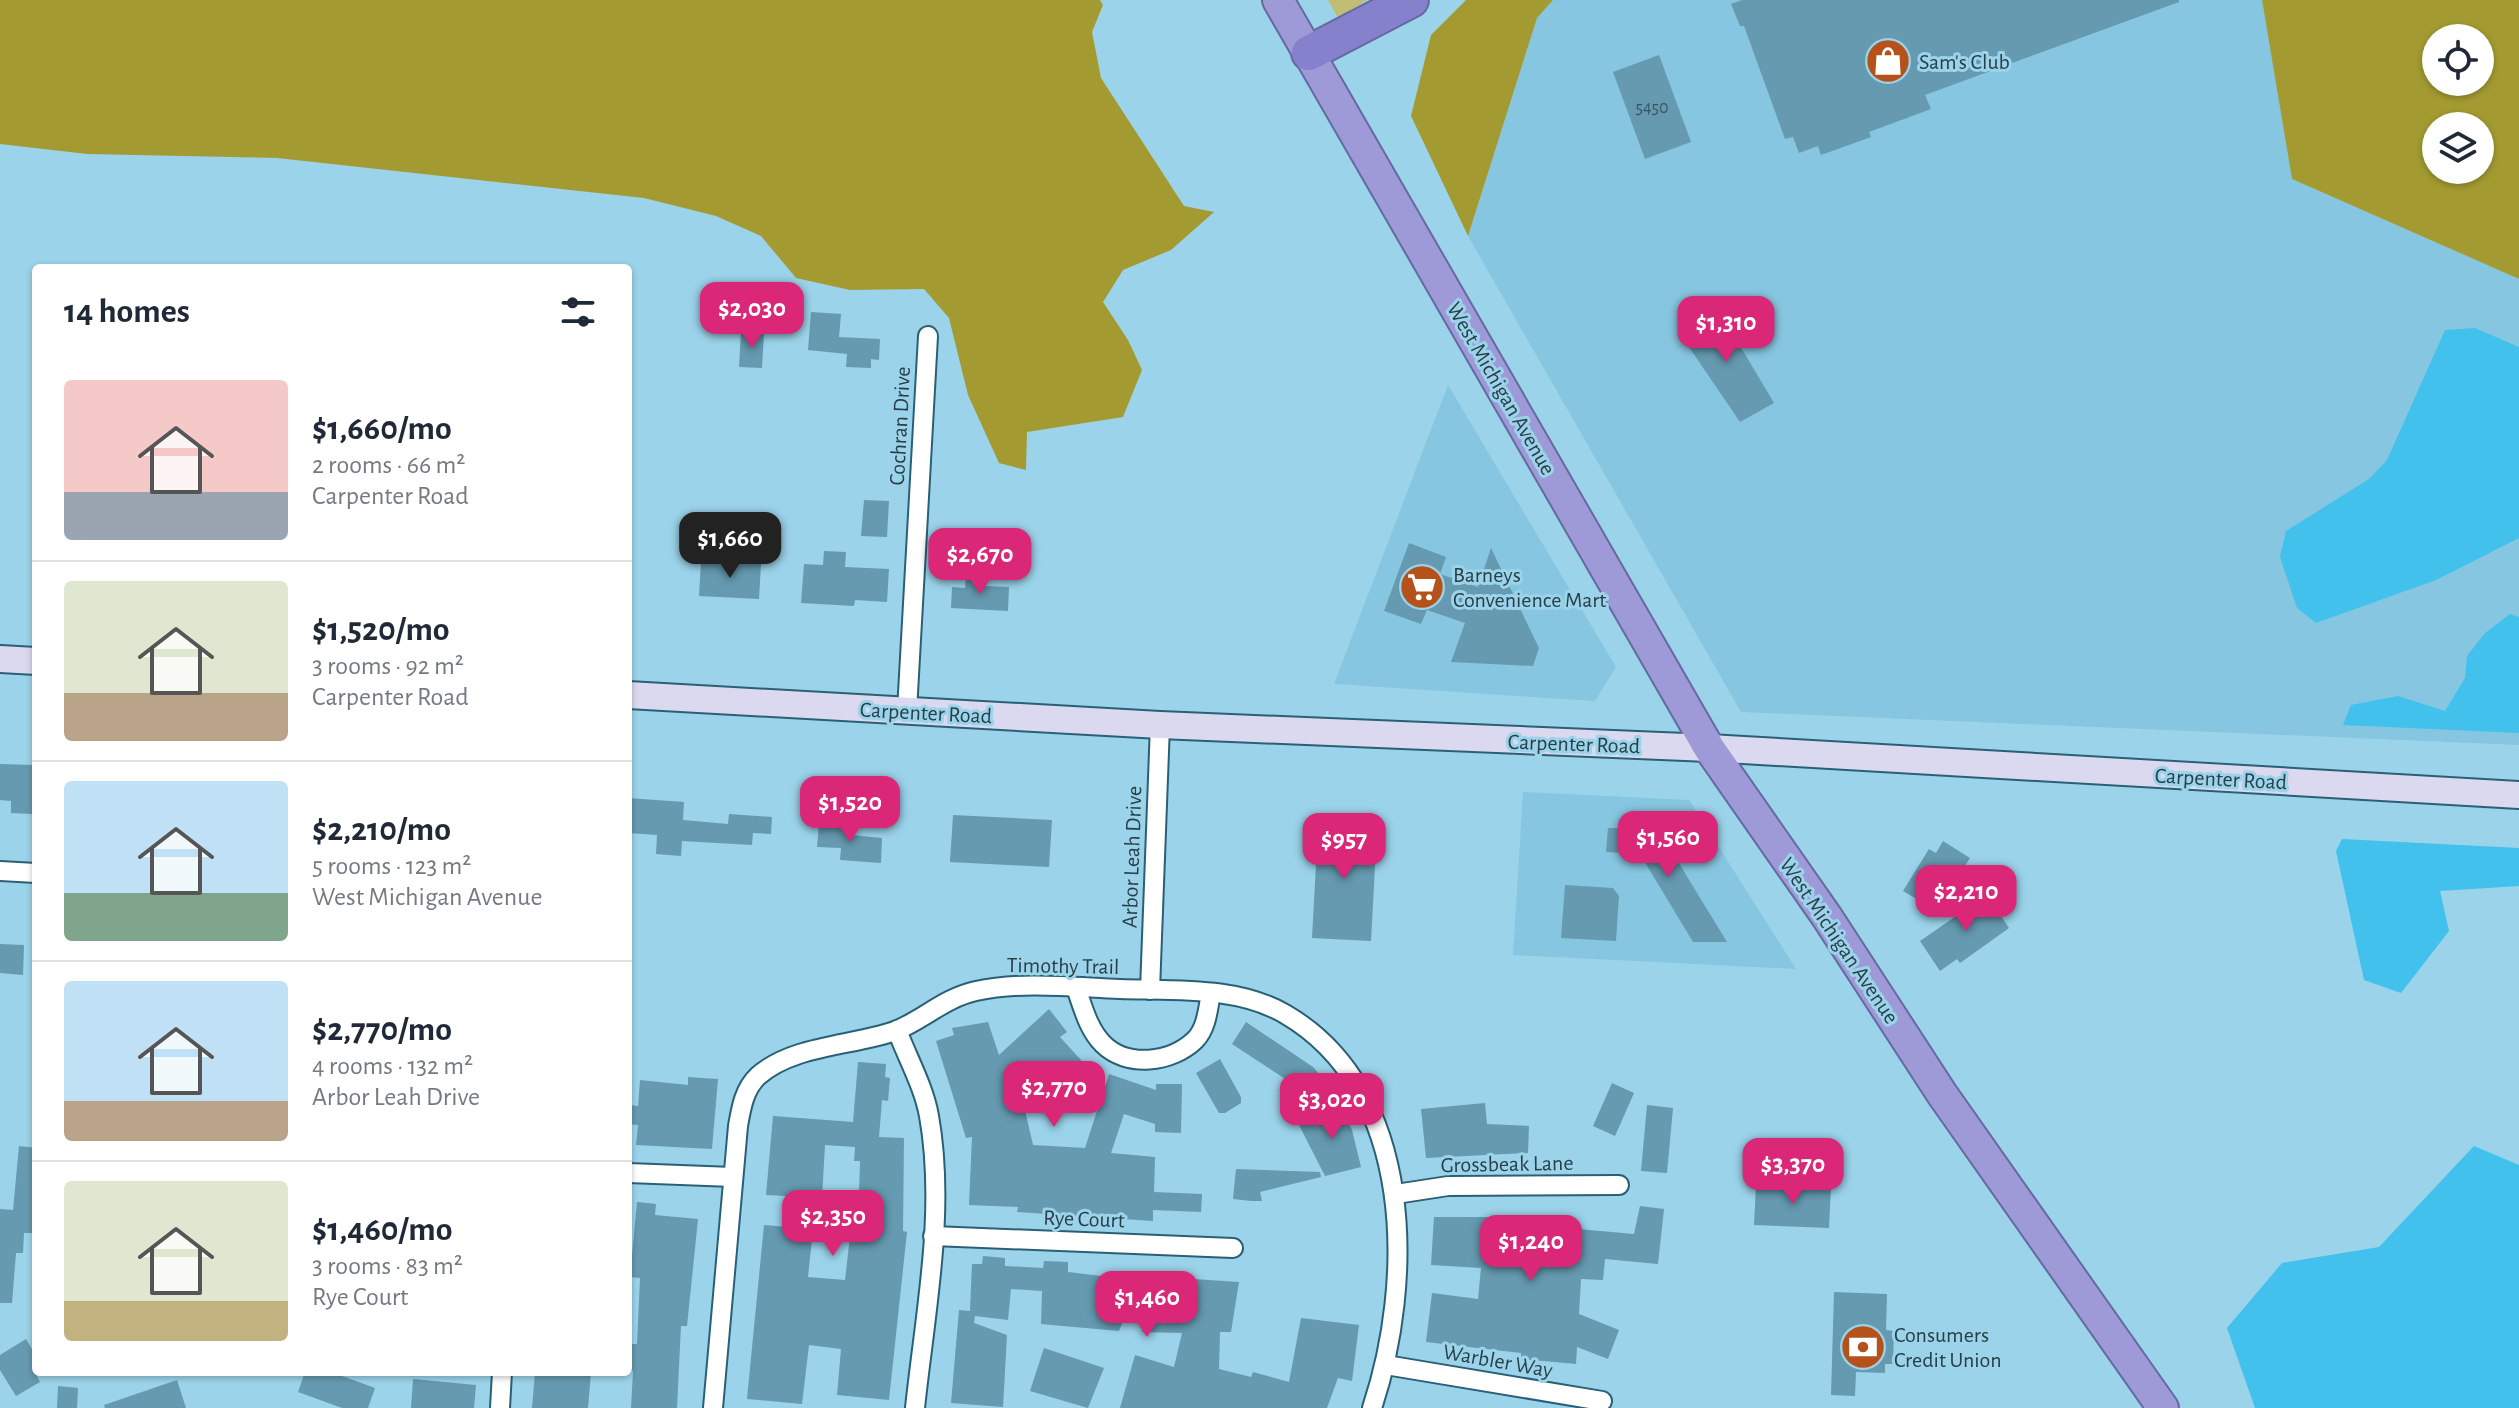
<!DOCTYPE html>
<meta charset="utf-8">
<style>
body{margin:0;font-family:"Alegreya Sans",sans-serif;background:#f6f6f7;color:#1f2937;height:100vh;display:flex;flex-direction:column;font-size:30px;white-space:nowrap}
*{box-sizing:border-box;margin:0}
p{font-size:26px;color:#747a83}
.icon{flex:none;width:44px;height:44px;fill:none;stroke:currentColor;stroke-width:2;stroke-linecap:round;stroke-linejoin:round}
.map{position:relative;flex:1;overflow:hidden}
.sheet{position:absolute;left:32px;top:264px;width:600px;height:1112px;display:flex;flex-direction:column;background:#fff;border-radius:8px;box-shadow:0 2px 6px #0004}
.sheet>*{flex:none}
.buttons{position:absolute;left:2422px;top:24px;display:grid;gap:16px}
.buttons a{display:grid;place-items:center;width:72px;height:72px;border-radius:50%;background:#fff;box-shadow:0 2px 6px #0004;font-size:40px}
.price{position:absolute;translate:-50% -68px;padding:0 18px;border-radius:16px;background:#db2777;color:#fff;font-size:26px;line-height:52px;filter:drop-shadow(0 2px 4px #0008)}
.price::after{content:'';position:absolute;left:50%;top:48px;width:24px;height:18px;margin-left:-12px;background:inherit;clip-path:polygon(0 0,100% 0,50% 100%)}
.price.on{background:#222;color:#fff}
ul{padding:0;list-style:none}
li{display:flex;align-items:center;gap:24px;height:200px;padding:0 32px}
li+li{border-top:2px solid #e0e1e3}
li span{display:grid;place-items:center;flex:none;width:224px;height:160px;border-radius:8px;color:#555}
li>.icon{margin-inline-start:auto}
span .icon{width:96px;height:96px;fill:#fffc;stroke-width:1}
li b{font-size:34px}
h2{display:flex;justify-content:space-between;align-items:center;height:96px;padding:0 32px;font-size:34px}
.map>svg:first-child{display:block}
.built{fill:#87c6e0}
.green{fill:#c0bc73}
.forest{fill:#a39b31;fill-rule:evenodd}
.water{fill:#42c1ed}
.building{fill:#659ab0}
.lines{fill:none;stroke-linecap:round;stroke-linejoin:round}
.minor-casing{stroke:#2a6075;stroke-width:22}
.secondary-casing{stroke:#2a6075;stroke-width:30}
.trunk-casing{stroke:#656a9e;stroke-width:34}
.motorway-casing{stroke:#656a9e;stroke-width:38}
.minor{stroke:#fff;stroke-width:18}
.secondary{stroke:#dbd9f0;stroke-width:26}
.trunk{stroke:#9e9ad7;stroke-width:30}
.motorway{stroke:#8681cd;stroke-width:34}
.labels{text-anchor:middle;stroke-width:6;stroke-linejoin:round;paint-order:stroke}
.number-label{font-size:18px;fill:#375662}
.poi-label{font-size:22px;fill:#283f48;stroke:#9bd3ea;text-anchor:start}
.street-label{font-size:22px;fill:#283f48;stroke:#9bd3ea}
</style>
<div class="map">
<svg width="2519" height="1408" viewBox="0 0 2519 1408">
<rect width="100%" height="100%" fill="#9bd3ea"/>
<!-- built -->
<g class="built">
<path d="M1553,0H2262L2292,179L2519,279V745L1741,712L1468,236L1537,17Z"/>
<path d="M1448,385L1616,667L1595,701L1334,684Z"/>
<path d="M1523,792L1689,800L1796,969L1513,955Z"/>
</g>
<!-- green -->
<path class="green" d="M1328,0H1367L1338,18Z"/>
<!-- forest -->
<g class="forest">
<path d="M0,0H1100L1103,5L1092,32L1101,78L1184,206L1214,212L1171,250L1123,270L1103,302L1128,340L1142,370L1123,417L1027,432L1026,470L999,463L968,395L949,318L924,289L850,290L796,278L761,236L716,216L644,198L277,158L87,154L0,144Z"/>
<path d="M1466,0H1553L1537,18L1468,236L1411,116L1431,35Z"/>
<path d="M2262,0H2519V279L2292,179ZM2480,38V82H2436V38ZM2480,126V170H2436V126Z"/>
</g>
<!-- water -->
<g class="water">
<path d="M2475,328L2519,347V538L2436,580L2316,623L2297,608L2280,557L2286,531L2369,479L2387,460L2445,330Z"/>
<path d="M2510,614L2519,617V733L2343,725L2351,705L2398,696L2445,711L2465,678L2467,656L2485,633Z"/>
<path d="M2342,839L2519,848V886L2440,891L2449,931L2401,993L2364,980L2336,851Z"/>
<path d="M2474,1146L2519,1165V1408H2255L2227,1328L2282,1263L2379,1247Z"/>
</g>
<!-- building -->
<g class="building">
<path d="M1742,0H2179V2L1925,95L1931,109L1869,132L1871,137L1821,155L1818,146L1799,153L1793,137L1785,139L1744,26H1740L1731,4Z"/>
<path d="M1659,55L1691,142L1645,159L1613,72Z"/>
<path d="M1717,307L1774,403L1740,422L1678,331Z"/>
<path d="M811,312L841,314L839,337L880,339L879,360L871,359V368L846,367L847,354L808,350Z"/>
<path d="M741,332L764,333L762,368L739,367Z"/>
<path d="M864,500L889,501L887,537L861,536Z"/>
<path d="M1409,543L1446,557L1440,574L1478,587L1491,548L1539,648L1533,666L1451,662L1465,623L1427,610L1421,624L1384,611Z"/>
<path d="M824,551L846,552L845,567L889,569L887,602L855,600L854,606L801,603L804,564L823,565Z"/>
<path d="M701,562L761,564L759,599L699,596Z"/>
<path d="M966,576L984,577V586L1009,587L1008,611L951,608L952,587L965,588Z"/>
<path d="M0,764L34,765L32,814L11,813V801L0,800Z"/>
<path d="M628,798L684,802L683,820L728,824L729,814L772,817L771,834L753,833L752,845L682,841L681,856L656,854L657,835L628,833Z"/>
<path d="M953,815L1052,820L1049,867L950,862Z"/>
<path d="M1322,818L1372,821L1370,848H1376L1371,941L1312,938L1317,846H1321Z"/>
<path d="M819,823L852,826L851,835L882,838L881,863L840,860L841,848L817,847Z"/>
<path d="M1608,828L1658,829L1727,942H1693L1640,854L1606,852Z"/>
<path d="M1943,841L1970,858L1937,911L1903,891L1929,849L1936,853Z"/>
<path d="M1565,885L1613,888L1619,896L1616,941L1561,938Z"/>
<path d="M1991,892L2002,907L1997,910L2009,928L1960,963L1957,959L1940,971L1920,941Z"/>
<path d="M0,944L24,945L23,975L0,973Z"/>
<path d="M1049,1009L1067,1032L1060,1037L1091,1071L1050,1108L1016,1071L1033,1145L1085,1148L1109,1074L1156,1090V1084H1182L1181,1133L1155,1132V1124L1124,1114L1111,1153L1155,1157L1154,1192L1202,1194L1201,1212L1153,1210V1221L1017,1212L1018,1207L969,1205L972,1137L966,1138L936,1041L954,1035L952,1028L988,1022L999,1055Z"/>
<path d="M1246,1022L1313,1067L1321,1076L1302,1090L1232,1044Z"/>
<path d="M1220,1059L1241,1097V1103L1225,1113H1219L1196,1073Z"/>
<path d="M858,1062L886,1064L885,1077L890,1078L888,1101L882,1100L879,1137L904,1138L903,1231L907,1232L889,1400L837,1395L841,1349L809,1345L802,1404L747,1399L764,1225L813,1229L808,1277L845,1280L851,1227L858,1228L860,1161H854L855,1147L825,1145L822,1198L766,1195L773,1116L853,1122Z"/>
<path d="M688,1077L718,1079L712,1149L636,1145L638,1125L628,1124L630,1105L638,1106L640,1080L688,1085Z"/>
<path d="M1612,1083L1634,1093L1615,1136L1593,1126Z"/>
<path d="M1485,1103L1487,1124L1529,1126L1528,1153L1426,1158L1421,1109Z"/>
<path d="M1339,1104L1352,1130L1361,1167L1325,1176L1299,1125Z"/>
<path d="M1647,1105L1673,1108L1667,1173L1641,1171Z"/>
<path d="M19,1146L36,1148V1233H24L23,1253H16L12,1303H0V1209L13,1210Z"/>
<path d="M1236,1169L1320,1172L1321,1177L1260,1192L1262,1201H1252L1233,1199Z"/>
<path d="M1756,1185L1831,1187L1829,1228L1754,1225Z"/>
<path d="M637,1202L656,1204L655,1215L698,1219L687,1326H681L677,1408H631L633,1371L628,1370V1344H637L640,1278L630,1277Z"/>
<path d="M1640,1206L1664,1209L1658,1264L1605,1259L1603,1280L1581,1279L1579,1314L1619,1330L1608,1359L1577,1347L1576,1364L1521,1359V1353L1426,1342L1432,1293L1478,1299L1481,1268L1431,1265L1434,1217H1556V1227L1634,1234Z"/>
<path d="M983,1256L1005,1258V1266L1043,1268L1044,1261L1068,1262V1272L1118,1278V1274L1239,1282L1231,1332H1220L1219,1369L1251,1377L1253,1372L1289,1382L1301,1318L1359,1325L1352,1381L1338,1378L1327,1408H1120L1135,1355L1174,1367L1182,1333L1142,1332L1149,1308L1131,1301L1119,1331L1041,1324L1042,1291L1011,1289L1008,1320L975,1316L974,1323L1007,1335L1003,1407L951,1403L959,1310L970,1311L972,1264H982Z"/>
<path d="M1834,1292L1887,1294L1886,1330L1894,1331L1893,1364H1885V1373L1856,1372L1855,1396L1831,1395Z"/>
<path d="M26,1339L36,1356V1374L40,1382L16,1396L0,1370V1355Z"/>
<path d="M1044,1348L1104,1368L1088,1408L1030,1391Z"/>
<path d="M305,1372H331L375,1388L368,1408H342L298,1392Z"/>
<path d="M535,1372H591L588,1408H532Z"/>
<path d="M413,1379L476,1385L474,1408H411Z"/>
<path d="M177,1380L186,1408H105L104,1405Z"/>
<path d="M58,1386L78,1388L77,1408H57Z"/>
</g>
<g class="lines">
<!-- minor casing -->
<g class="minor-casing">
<g id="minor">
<path d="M907,711L928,336"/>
<path d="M0,871L36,873"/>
<path d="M1076,988C1083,1007 1088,1029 1103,1044C1127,1068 1171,1063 1195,1040C1207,1028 1208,1008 1211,993"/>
<path d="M1150,990L1160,725"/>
<path d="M897,1030C907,1057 924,1087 929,1116C946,1211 925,1313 915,1408"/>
<path d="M628,1173L733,1177"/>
<path d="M1396,1194L1448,1186L1619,1185"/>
<path d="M933,1236L1233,1248"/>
<path d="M1386,1365L1602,1401"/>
<path d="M500,1408L502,1372"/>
<path d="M713,1408L738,1126C741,1109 744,1089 758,1076C793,1045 852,1046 895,1031C923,1020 944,998 976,991C1023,981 1072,987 1120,989C1174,991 1237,986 1285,1014C1416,1090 1414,1282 1372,1408"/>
</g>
</g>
<!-- secondary casing -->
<g class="secondary-casing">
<g id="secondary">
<path d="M0,659L36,661"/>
<path d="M628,695L1160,725L1709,748L2519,795"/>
</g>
</g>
<!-- trunk casing -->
<g class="trunk-casing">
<path id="trunk" d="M1278,0L1709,748L1827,917L1942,1094L2163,1408"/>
</g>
<!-- motorway casing -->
<g class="motorway-casing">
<path id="motorway" d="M1309,53L1411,0"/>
</g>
<!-- minor -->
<use href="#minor" class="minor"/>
<!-- secondary -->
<use href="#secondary" class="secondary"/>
<!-- trunk -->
<use href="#trunk" class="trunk"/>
<!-- motorway -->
<use href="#motorway" class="motorway"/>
</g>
<!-- icons -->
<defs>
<g id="shop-disc" transform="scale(2.3)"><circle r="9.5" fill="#b5521b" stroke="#9bd3ea"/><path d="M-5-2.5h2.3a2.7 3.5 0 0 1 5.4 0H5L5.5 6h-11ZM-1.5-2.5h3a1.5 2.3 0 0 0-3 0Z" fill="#fff"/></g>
<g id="supermarket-disc" transform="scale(2.3)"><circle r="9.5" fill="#b5521b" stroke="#9bd3ea"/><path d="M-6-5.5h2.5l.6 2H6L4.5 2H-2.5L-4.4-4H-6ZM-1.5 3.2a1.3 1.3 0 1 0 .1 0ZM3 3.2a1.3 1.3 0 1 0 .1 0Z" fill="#fff"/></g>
<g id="bank-disc" transform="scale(2.3)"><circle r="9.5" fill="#b5521b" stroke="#9bd3ea"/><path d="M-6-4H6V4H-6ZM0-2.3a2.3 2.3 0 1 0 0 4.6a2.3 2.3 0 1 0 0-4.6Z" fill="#fff"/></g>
</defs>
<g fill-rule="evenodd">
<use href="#shop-disc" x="1888" y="61"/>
<use href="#supermarket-disc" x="1422" y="587"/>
<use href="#bank-disc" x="1863" y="1347"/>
</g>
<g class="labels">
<!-- number labels -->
<g class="number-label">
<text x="1652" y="113">5450</text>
</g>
<!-- poi labels -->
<g class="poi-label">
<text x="1919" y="69">Sam's Club</text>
<text x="1453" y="582">Barneys<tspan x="1453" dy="25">Convenience Mart</tspan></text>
<text x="1894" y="1342">Consumers<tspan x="1894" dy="25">Credit Union</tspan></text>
</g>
<!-- street labels -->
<g class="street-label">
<text transform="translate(1502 388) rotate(60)" y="8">West Michigan Avenue</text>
<text transform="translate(899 426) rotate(-87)" y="8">Cochran Drive</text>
<text transform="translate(926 712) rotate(3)" y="8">Carpenter Road</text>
<text transform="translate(1574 743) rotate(2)" y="8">Carpenter Road</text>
<text transform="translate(2221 778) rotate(3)" y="8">Carpenter Road</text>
<text transform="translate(1131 857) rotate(-88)" y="8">Arbor Leah Drive</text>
<text transform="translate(1840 940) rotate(56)" y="8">West Michigan Avenue</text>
<text transform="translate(1063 965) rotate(1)" y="8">Timothy Trail</text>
<text transform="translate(1507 1163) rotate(-1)" y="8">Grossbeak Lane</text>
<text transform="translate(1084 1218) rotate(2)" y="8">Rye Court</text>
<text transform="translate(1498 1360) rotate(10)" y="8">Warbler Way</text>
</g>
</g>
</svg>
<div class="buttons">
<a><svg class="icon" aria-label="locate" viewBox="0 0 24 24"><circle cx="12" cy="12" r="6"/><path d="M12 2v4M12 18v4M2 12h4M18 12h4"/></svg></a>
<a><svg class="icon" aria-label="layers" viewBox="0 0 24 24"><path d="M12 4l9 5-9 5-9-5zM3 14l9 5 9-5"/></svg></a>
</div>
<b class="price" style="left:752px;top:350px">$2,030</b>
<b class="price" style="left:1726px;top:364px">$1,310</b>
<b class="price on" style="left:730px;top:580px">$1,660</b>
<b class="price" style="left:980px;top:596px">$2,670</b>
<b class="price" style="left:850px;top:844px">$1,520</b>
<b class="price" style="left:1668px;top:879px">$1,560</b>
<b class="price" style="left:1344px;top:881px">$957</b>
<b class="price" style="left:1966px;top:933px">$2,210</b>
<b class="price" style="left:1054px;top:1129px">$2,770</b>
<b class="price" style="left:1332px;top:1141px">$3,020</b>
<b class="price" style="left:1793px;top:1206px">$3,370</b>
<b class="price" style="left:833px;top:1258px">$2,350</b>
<b class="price" style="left:1531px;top:1283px">$1,240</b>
<b class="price" style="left:1147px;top:1339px">$1,460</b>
<section class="sheet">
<h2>14 homes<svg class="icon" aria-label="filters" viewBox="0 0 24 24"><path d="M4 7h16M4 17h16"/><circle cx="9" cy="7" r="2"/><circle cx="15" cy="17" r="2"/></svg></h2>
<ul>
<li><span style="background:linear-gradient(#f6c9c9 70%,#9aa5b1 0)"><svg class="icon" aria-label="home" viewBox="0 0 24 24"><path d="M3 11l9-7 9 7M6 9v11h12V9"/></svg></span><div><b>$1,660/mo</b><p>2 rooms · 66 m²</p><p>Carpenter Road</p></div></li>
<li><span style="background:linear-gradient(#dfe7d0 70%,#b9a48a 0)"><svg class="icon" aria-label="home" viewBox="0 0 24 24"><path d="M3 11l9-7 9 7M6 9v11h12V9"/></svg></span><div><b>$1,520/mo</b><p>3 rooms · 92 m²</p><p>Carpenter Road</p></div></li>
<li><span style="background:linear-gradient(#bfe0f5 70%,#7fa58c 0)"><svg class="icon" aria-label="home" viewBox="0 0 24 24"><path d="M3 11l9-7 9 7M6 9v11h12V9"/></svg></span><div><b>$2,210/mo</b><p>5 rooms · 123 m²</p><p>West Michigan Avenue</p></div></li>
<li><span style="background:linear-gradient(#bfe0f5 75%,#b9a48a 0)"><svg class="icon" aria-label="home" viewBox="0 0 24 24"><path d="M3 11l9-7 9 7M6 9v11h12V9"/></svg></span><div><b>$2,770/mo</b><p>4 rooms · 132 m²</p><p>Arbor Leah Drive</p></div></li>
<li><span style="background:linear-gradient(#dfe7d0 75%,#c2b280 0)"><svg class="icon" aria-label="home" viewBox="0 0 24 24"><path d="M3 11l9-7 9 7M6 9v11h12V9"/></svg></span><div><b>$1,460/mo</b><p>3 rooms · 83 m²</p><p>Rye Court</p></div></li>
</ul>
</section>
</div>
